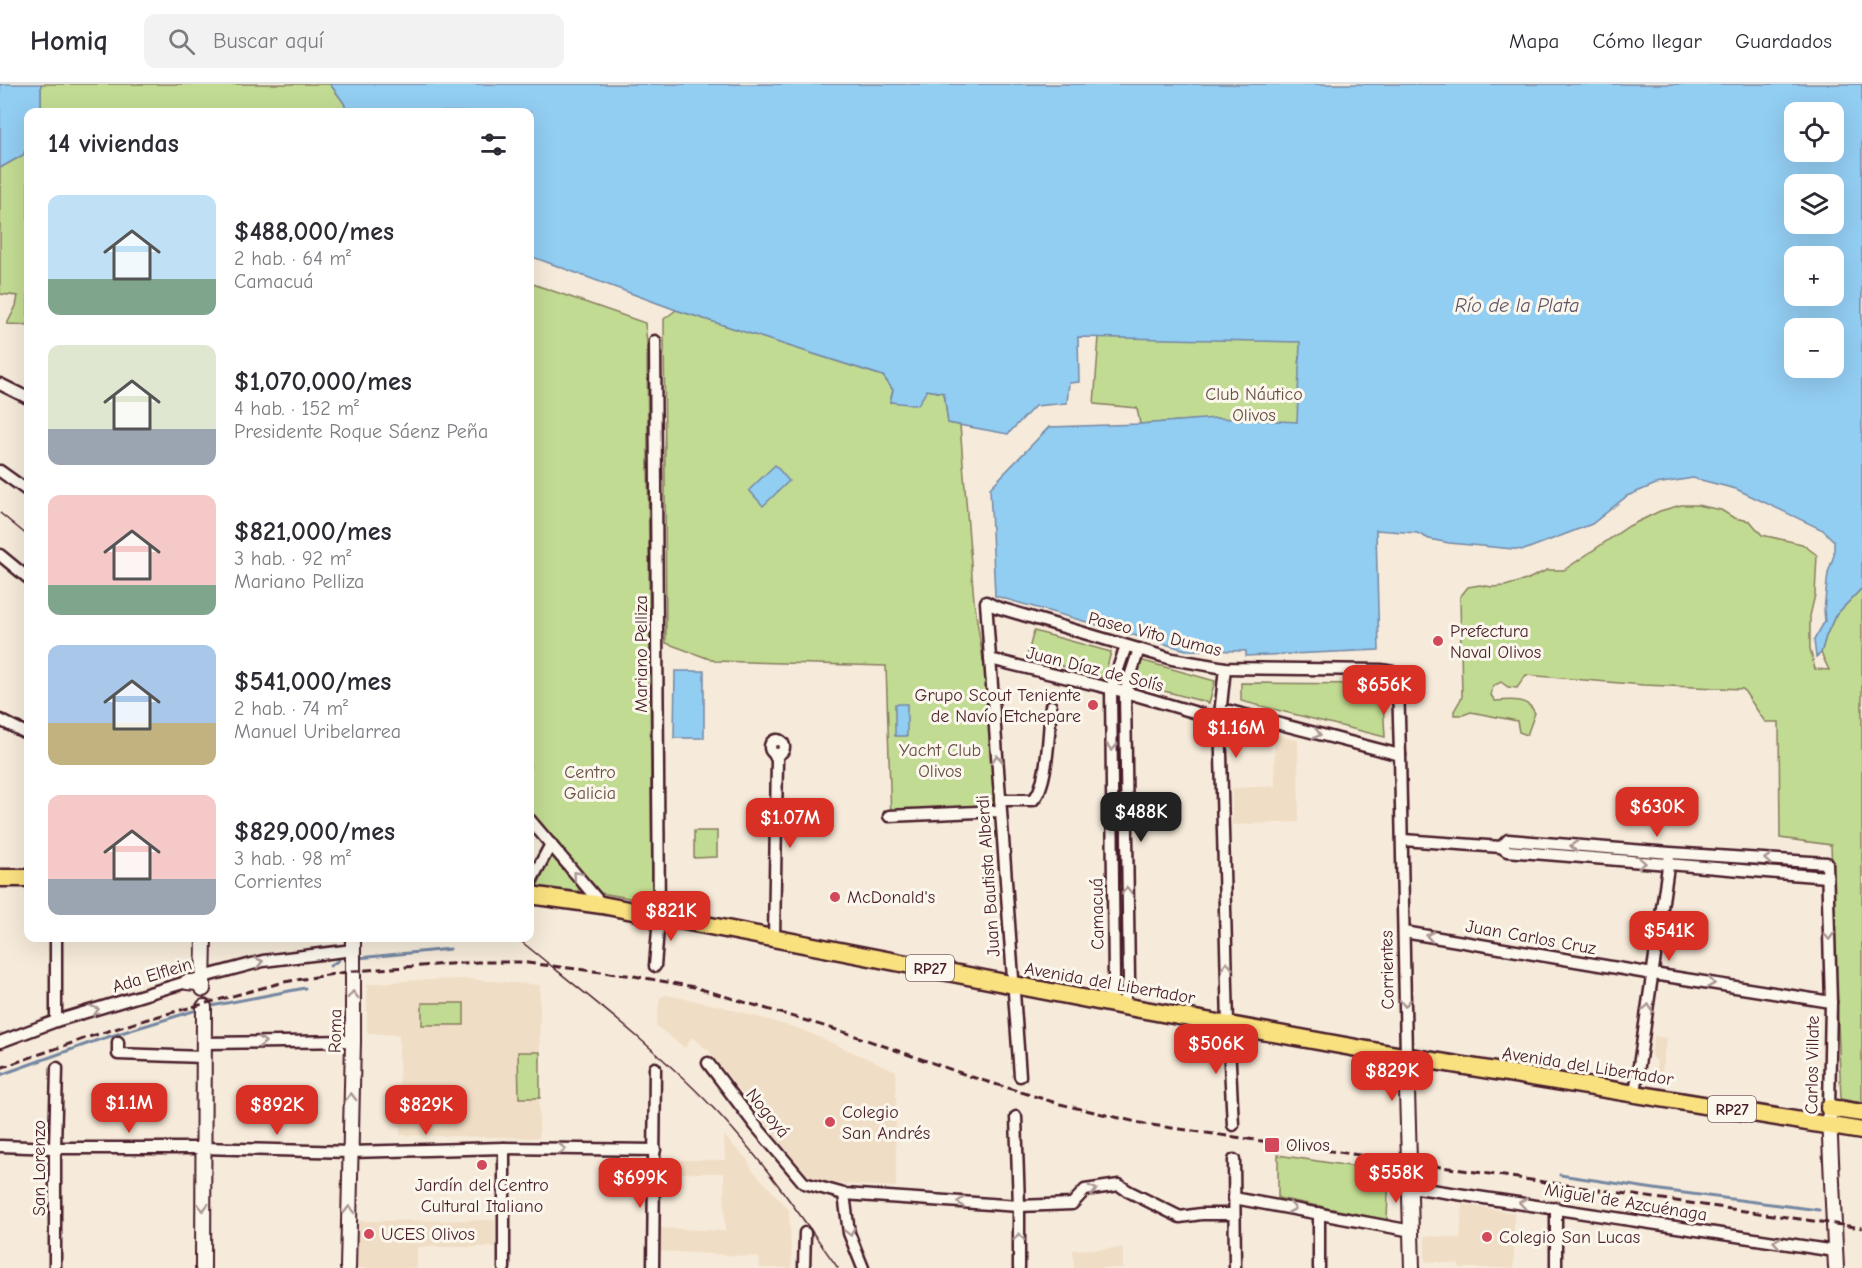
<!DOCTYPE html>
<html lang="es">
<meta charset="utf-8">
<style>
body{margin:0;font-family:"Comic Neue",sans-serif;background:#f2f2f3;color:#2b2b33;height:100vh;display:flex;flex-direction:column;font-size:22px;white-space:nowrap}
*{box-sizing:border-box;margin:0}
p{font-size:20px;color:#7c7c81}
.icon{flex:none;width:33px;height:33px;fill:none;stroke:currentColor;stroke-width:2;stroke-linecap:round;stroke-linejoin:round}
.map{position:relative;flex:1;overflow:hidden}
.sheet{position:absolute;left:24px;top:24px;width:510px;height:834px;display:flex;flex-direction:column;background:#fff;border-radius:12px;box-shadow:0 6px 24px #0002}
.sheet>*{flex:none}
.buttons{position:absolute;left:1784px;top:18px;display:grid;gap:12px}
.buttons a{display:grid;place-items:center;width:60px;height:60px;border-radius:12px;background:#fff;box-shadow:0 6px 24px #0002;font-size:30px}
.price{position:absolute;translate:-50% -51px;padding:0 14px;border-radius:12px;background:#d93025;color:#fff;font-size:20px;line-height:39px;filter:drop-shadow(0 2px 3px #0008)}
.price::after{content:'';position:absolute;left:50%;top:36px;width:18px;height:14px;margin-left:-9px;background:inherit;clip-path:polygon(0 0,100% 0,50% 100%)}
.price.on{background:#222;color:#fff}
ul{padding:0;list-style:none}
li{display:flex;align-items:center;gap:18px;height:150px;padding:0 24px}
li span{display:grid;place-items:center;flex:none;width:168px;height:120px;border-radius:12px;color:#555}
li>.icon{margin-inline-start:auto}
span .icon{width:72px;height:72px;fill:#fffc;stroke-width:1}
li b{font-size:26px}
h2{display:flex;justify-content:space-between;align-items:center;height:72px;padding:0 24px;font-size:26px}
header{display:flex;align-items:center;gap:36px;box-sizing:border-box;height:84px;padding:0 30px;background:#fff;border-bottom:2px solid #e1e1e2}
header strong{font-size:28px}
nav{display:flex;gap:33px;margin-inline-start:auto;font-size:21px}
.search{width:420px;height:54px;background:#f2f2f3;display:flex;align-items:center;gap:15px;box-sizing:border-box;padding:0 21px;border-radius:12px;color:#7c7c81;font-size:22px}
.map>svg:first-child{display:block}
.built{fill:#f0ddc5}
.green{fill:#c2db92;stroke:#867d5e;stroke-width:1.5}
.water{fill:#92cdf2;stroke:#7587a2;stroke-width:1.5;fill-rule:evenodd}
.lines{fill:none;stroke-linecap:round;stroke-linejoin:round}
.stream{stroke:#7587a2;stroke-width:3}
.street-casing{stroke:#4a1f2b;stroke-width:15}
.secondary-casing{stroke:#4a1f2b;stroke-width:18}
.primary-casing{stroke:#4a1f2b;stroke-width:21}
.street{stroke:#fbf7ec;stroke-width:10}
.secondary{stroke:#fbf7ec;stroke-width:14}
.primary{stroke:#fae180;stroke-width:16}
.tram{stroke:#4a1f2b;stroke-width:1.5}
.rail{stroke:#4a1f2b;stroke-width:3;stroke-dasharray:9 4.5;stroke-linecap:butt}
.oneway{stroke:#ab9695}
.poi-dot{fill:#d1495b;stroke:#fbf7ec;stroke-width:2}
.labels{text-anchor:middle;stroke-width:6;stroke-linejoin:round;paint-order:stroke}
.shield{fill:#fbf7ec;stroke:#7f6065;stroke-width:1.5}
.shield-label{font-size:16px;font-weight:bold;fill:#4a1f2b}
.park-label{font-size:18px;fill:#684e45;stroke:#fbf7ec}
.poi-label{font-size:18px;fill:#4a1f2b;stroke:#fbf7ec;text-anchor:start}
.street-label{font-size:18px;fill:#4a1f2b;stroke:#fbf7ec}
.water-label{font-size:20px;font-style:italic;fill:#605367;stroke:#fbf7ec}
</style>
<header>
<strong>Homiq</strong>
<div class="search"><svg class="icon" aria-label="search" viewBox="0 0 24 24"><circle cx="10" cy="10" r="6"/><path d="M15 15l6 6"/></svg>Buscar aquí</div>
<nav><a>Mapa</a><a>Cómo llegar</a><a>Guardados</a></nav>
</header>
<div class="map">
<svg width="1862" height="1184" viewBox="0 0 1862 1184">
<rect width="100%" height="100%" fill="#f6ebda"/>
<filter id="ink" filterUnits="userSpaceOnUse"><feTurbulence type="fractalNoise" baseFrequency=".0167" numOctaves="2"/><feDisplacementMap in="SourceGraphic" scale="12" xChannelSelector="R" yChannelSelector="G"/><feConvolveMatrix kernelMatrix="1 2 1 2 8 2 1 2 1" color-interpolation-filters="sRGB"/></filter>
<g filter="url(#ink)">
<!-- built -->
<g class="built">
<path d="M1274,650L1298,657L1299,738L1232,741V704L1275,702Z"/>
<path d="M471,895L540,901L539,1054L400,1051L399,951L367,949V900L418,896Z"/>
<path d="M667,911L720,922L800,945L896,987V1103L823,1099L814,1096L805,1089L708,966L692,953L685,964L656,942L660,913Z"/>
<path d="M1654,952L1666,954L1662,989L1655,988L1657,978L1651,972Z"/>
<path d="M724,1052L747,1075L752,1085L789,1126L792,1184H760L759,1173L660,1167V1144L725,1147L724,1089H660V1076H725Z"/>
<path d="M1462,1120L1514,1129V1184H1460L1459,1180L1425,1177V1152L1460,1154Z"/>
<path d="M495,1136V1163H417V1184H353V1137Z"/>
<path d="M1123,1164V1184H1074L1073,1166Z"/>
</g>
<!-- green -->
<g class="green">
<path d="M41,0H330L344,19L347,28H41Z"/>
<path d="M28,60V241L7,240L16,222L18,212L0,210V84L23,71Z"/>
<path d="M530,199L645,239L647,259L652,818L601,809L530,728Z"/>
<path d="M676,226L883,292L893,306L890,318L927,306L944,309L948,339L960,341L974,517L985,589L995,730L891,735L886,582L715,577L666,559L664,235Z"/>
<path d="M1099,253L1300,257L1312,456L1195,336L1140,340L1137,324L1094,320Z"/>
<path d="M1681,421H1697L1721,426L1734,434L1750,437L1762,451L1802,460L1817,471L1815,511L1810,532V565L1815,585L1829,586L1821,569L1826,552L1835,532L1862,504V1019L1841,1015L1831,761L1780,754L1779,638H1765L1743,605L1643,601L1526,591L1517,604L1508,603L1501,598L1493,602L1491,611L1495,617C1509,616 1528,613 1535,629L1527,651L1519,648L1517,637L1471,628L1463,631H1454V627L1462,613L1460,513L1468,503L1480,501L1492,503L1505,502L1526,496L1547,486H1564L1629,442L1660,427Z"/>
<path d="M1034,547L1111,568L1104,594L1027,572Z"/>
<path d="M1140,576L1215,597L1209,619L1134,599Z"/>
<path d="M1241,599L1382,600L1385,653L1241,617Z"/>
<path d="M1114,618L1122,619L1125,895H1117Z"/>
<path d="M694,747H717V773L694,774Z"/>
<path d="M549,774H553L578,802L579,807L571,810L539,805L538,801Z"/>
<rect x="422" y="919" width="42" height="22"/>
<path d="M518,968H540V1014H519Z"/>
<path d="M1278,1071L1389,1088L1387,1136L1278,1114Z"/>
</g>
<!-- water -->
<g class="water">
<path d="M0,0H41V28H28V60L23,71L0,84Z"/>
<path d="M330,0H1862V504L1835,532L1826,552L1821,569L1816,573L1814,556L1825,537L1824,526L1828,489L1834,471V457L1823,446L1736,405L1693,394L1656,400L1627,412L1592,440L1524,466L1449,459L1429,455L1417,449L1376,446L1379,566L1246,572V567L1186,566L995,512L990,404L1049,343L1140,340L1216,334L1297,338L1300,258L1078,253L1079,298L1069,299L1067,319L1035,322L1008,350L948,339L944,309L927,306L918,321L890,318L893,306L883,292L676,226L530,172V28H347L344,19ZM1833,28V68H1794V28ZM1833,100V140H1794V100ZM1794,172H1833V212H1794ZM1833,244V284H1794V244Z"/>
<path d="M775,381L789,397L763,422L749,406Z"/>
<path d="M675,587H704V654H674Z"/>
<rect x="895" y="620" width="12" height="32"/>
</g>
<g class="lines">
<!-- stream -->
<g class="stream">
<path d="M358,874L450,865"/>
<path d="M330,882L339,876"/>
<path d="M206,923L305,904"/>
<path d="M0,991L98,956L200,925"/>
<path d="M1560,1091L1668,1107L1819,1126"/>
</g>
<!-- street casing -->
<g class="street-casing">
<g id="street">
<path d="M655,257L659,833L655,882"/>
<path d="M0,300L28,314"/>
<path d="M0,387L28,407"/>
<path d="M0,471L28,494"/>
<path d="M990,575L1125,608L1211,633L1230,627L1400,671"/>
<path d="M1225,584L1220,631L1228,940L1233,1041"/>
<path d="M0,636L28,650"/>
<circle cx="777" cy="663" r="7"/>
<path d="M1000,716H1033C1048,703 1049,644 1051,622"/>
<path d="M889,732L1000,727"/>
<path d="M530,736L602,821"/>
<path d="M1403,756L1501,763L1507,767L1827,793"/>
<path d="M1501,763L1508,756L1670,769L1827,779L1831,918L1829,1024"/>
<path d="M530,799L551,760"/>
<path d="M1404,848L1653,890L1831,918"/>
<path d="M56,854V937"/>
<path d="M774,854L777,676L774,670"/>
<path d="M1109,919L1114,896L1111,605L1126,562"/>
<path d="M1123,922L1129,895L1125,608L1139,565"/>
<path d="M0,958L56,937L203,893L263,877L353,866"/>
<path d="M118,958V970L203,973"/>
<path d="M204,959L353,957"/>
<path d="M708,979L755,1041L804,1099L844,1110L1019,1122L1072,1120L1085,1106L1119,1101L1128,1107L1180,1133L1201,1130H1234"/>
<path d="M1020,992L986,518L996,523L1172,575L1225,584L1381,586L1393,588L1398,599L1400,671L1406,971"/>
<path d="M1635,1009L1669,776"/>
<path d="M1016,1033L1019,1122V1184"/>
<path d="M0,1062L55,1064H203L350,1068L504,1064L655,1066"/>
<path d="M1234,1076L1235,1184"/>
<path d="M1411,1103L1835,1167"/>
<path d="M844,1110L849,1149L863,1184"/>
<path d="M1234,1114L1412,1147"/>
<path d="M1556,1124V1184"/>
<path d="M55,1184V1064L57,984"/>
<path d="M504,1184V1064"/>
<path d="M653,1184L655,984"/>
<path d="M804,1184L805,1149"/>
<path d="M1319,1184V1129"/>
</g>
</g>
<!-- secondary casing -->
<g class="secondary-casing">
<g id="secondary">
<path d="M187,898L197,899L203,904"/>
<path d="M203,905L204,854"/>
<path d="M1406,971L1412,1184"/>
<path d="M1829,1033L1836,1184"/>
<path d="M203,1184L204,923"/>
<path d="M348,1184L353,957V854"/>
</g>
</g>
<!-- primary casing -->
<g class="primary-casing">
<g id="primary">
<path d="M0,794H28"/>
<path d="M530,811L602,821L1123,922L1379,968L1862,1047"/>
<path d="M1829,1024L1862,1029"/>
</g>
</g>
<!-- street -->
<use href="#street" class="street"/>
<!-- secondary -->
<use href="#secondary" class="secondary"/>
<!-- primary -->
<use href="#primary" class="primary"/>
<!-- tram -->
<g class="tram">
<path d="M0,429L28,452"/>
<path d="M517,854C585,910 657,964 719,1030C763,1077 800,1131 838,1184"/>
</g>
<!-- rail -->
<path class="rail" d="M0,984L92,952L148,935L284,898L353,887L392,884L478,878H519L634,892L694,903L847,949L975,994L1060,1020L1145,1040L1862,1144"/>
</g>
<!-- one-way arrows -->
<defs><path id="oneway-chevron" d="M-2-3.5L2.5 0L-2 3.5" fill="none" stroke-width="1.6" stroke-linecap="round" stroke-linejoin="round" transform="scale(1.5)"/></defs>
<g class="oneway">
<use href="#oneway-chevron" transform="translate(1317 650) rotate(14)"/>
<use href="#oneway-chevron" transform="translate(1112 663) rotate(90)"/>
<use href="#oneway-chevron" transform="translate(997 675) rotate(-94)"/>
<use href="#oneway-chevron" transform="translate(1574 762) rotate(-175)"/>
<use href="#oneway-chevron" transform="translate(1768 775) rotate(-177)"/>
<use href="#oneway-chevron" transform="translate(1642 779) rotate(5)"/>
<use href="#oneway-chevron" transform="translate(577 791) rotate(-130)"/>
<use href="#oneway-chevron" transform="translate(1127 807) rotate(-91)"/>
<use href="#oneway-chevron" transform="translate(1430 852) rotate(-170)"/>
<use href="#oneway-chevron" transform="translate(1829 852) rotate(88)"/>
<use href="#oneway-chevron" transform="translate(259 878) rotate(-13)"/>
<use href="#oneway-chevron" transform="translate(1227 882) rotate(-91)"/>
<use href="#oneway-chevron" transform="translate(1711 899) rotate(9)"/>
<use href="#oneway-chevron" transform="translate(353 911) rotate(-90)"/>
<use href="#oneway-chevron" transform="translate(1405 919) rotate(89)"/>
<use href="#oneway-chevron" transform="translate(1648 924) rotate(-81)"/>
<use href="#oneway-chevron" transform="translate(95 926) rotate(-16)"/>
<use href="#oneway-chevron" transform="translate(262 958) rotate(-1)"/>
<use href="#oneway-chevron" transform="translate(351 1013) rotate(-89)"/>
<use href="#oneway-chevron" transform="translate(562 1065) rotate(1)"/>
<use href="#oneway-chevron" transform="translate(1093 1106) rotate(-14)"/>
<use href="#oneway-chevron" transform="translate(961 1118) rotate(-176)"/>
<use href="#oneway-chevron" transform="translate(1523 1119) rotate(-172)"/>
<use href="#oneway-chevron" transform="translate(203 1123) rotate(90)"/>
<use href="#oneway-chevron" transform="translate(1292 1124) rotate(10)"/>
<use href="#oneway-chevron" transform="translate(349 1126) rotate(-89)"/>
<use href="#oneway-chevron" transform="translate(850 1148) rotate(76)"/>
<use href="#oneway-chevron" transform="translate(1019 1153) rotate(-89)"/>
<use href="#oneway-chevron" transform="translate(1777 1158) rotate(-171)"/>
</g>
</g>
<!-- markers -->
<g class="poi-dot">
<circle cx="1438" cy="557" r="6"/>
<circle cx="1093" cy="621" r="6"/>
<circle cx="835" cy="813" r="6"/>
<circle cx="830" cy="1038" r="6"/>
<rect x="1264" y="1053" width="16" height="16" rx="3"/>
<circle cx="482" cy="1081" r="6"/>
<circle cx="369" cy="1150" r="6"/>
<circle cx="1487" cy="1153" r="6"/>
</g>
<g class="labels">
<!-- shield labels -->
<g class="shield">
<rect x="906" y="871" width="48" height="26" rx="4.5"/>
<rect x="1708" y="1012" width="48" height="26" rx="4.5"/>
</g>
<g class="shield-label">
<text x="930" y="890">RP27</text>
<text x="1732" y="1031">RP27</text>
</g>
<!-- park labels -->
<g class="park-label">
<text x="1254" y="316">Club Náutico<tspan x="1254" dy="21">Olivos</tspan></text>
<text x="940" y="672">Yacht Club<tspan x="940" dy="21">Olivos</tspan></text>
<text x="590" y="694">Centro<tspan x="590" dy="21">Galicia</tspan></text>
</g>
<!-- poi labels -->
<g class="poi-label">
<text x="1450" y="553">Prefectura<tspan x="1450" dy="21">Naval Olivos</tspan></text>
<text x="1081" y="617" text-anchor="end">Grupo Scout Teniente<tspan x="1081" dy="21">de Navío Etchepare</tspan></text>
<text x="847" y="819">McDonald's</text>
<text x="842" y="1034">Colegio<tspan x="842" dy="21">San Andrés</tspan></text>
<text x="1286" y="1067">Olivos</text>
<text x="482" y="1107" text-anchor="middle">Jardín del Centro<tspan x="482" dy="21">Cultural Italiano</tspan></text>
<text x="381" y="1156">UCES Olivos</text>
<text x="1499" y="1159">Colegio San Lucas</text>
</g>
<!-- street labels -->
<g class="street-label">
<text transform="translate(1155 550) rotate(14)" y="6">Paseo Vito Dumas</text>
<text transform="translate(641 570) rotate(-90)" y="6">Mariano Pelliza</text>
<text transform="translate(1095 585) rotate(14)" y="6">Juan Díaz de Solís</text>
<text transform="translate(988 792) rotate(-94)" y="6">Juan Bautista Alberdi</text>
<text transform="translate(1097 830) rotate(-91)" y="6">Camacuá</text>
<text transform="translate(1531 853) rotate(10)" y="6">Juan Carlos Cruz</text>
<text transform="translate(1387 886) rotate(-91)" y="6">Corrientes</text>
<text transform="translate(152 891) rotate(-17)" y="6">Ada Elflein</text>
<text transform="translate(1110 899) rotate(10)" y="6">Avenida del Libertador</text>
<text transform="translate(335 947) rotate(-89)" y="6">Roma</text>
<text transform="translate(1812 981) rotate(-89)" y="6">Carlos Villate</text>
<text transform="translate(1588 982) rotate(9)" y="6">Avenida del Libertador</text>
<text transform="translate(768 1029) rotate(51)" y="6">Nogoyá</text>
<text transform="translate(39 1084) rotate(-90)" y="6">San Lorenzo</text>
<text transform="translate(1626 1118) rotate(9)" y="6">Miguel de Azcuénaga</text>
</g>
<!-- water labels -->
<g class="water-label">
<text x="1517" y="228">Río de la Plata</text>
</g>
</g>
</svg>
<div class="buttons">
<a><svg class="icon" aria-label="locate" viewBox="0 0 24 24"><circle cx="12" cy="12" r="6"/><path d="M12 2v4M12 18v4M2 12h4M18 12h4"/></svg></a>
<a><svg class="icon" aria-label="layers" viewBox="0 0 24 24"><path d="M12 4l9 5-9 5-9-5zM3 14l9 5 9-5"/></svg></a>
<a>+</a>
<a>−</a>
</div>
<b class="price" style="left:1384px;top:632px">$656K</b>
<b class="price" style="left:1236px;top:675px">$1.16M</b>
<b class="price" style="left:1657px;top:754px">$630K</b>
<b class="price on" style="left:1141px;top:759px">$488K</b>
<b class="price" style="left:790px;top:765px">$1.07M</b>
<b class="price" style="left:671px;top:858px">$821K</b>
<b class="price" style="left:1669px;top:878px">$541K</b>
<b class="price" style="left:1216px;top:991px">$506K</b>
<b class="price" style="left:1392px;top:1018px">$829K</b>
<b class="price" style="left:129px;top:1050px">$1.1M</b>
<b class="price" style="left:277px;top:1052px">$892K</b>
<b class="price" style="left:426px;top:1052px">$829K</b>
<b class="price" style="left:1396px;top:1120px">$558K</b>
<b class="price" style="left:640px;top:1125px">$699K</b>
<section class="sheet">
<h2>14 viviendas<svg class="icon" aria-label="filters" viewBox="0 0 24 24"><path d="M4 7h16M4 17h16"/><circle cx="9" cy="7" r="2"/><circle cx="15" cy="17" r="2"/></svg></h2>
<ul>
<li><span style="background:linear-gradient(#bfe0f5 70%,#7fa58c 0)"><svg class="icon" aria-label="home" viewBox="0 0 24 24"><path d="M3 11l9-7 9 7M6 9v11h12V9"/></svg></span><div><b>$488,000/mes</b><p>2 hab. · 64 m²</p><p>Camacuá</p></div></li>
<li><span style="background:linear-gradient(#dfe7d0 70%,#9aa5b1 0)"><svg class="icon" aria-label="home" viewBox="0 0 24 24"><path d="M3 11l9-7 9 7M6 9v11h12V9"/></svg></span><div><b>$1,070,000/mes</b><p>4 hab. · 152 m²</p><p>Presidente Roque Sáenz Peña</p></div></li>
<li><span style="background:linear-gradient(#f6c9c9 75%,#7fa58c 0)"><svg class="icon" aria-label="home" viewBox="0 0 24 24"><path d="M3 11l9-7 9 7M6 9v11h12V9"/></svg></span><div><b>$821,000/mes</b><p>3 hab. · 92 m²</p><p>Mariano Pelliza</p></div></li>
<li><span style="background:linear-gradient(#a9c7e8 65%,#c2b280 0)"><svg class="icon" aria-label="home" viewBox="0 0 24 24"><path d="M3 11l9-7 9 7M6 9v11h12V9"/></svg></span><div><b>$541,000/mes</b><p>2 hab. · 74 m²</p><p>Manuel Uribelarrea</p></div></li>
<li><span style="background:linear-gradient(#f6c9c9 70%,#9aa5b1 0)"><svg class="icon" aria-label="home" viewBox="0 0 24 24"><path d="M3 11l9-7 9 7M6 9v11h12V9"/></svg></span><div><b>$829,000/mes</b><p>3 hab. · 98 m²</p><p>Corrientes</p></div></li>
</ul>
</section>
</div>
